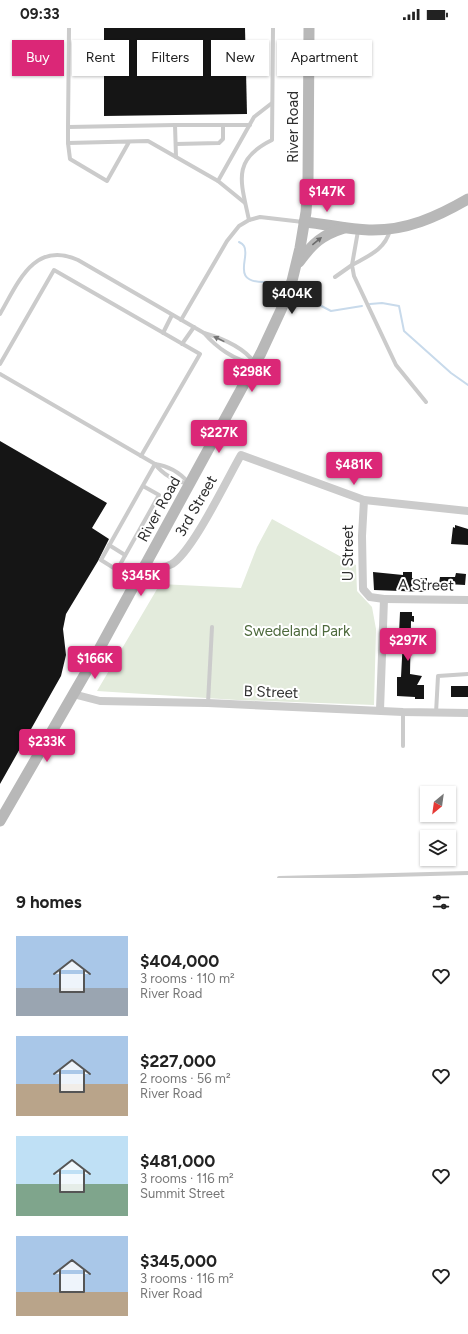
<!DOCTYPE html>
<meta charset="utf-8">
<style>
body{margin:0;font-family:Figtree,sans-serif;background:#f2f2f2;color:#222;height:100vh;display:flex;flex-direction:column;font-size:15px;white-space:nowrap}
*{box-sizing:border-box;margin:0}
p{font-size:13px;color:#767676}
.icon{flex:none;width:22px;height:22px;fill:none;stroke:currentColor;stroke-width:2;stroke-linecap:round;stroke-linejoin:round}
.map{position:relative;height:850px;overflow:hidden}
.drawer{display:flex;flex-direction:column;background:#fff;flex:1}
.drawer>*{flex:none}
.banner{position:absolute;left:12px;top:12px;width:444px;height:36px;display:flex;gap:8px}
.needle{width:26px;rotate:209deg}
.tools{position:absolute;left:420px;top:758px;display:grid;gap:8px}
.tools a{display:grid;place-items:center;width:36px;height:36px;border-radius:0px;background:#fff;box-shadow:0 1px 3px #0004;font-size:20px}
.price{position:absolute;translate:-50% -34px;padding:0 9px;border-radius:4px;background:#db2777;color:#fff;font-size:13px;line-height:26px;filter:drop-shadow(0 1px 2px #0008)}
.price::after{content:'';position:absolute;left:50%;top:24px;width:12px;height:9px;margin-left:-6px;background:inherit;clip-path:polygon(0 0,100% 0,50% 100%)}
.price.on{background:#222;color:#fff}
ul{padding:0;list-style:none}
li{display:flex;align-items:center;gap:12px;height:100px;padding:0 16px}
li span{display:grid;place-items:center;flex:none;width:112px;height:80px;border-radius:0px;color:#555}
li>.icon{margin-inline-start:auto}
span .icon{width:48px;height:48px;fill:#fffc;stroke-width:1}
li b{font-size:17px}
h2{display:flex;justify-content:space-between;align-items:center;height:48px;padding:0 16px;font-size:17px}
.pill{padding:0 14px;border-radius:0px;background:#fff;box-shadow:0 1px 3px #0004;font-size:14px;line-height:36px}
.pill.on{background:#db2777;color:#fff}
.status{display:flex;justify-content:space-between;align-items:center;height:28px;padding:0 20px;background:#fff;direction:ltr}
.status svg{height:11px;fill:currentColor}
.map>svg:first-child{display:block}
.green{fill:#e3ebdc}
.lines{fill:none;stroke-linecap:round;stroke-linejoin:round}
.stream{stroke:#c8daeb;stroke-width:2}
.building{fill:#151515}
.lane{stroke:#cbcbcb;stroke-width:4}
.street{stroke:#cbcbcb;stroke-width:8}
.secondary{stroke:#b8b8b8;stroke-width:11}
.oneway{fill:#6c6c6c}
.oneway2{fill:#757575}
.labels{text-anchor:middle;stroke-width:4;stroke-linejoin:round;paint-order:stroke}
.street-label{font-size:15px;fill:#2e2e2e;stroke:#fff}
.park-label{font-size:15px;fill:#4d693c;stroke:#fff}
</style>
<div class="status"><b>09:33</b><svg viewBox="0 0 49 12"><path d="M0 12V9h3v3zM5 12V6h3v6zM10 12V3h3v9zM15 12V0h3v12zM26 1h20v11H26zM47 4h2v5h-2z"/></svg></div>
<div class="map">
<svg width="468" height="850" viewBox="0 0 468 850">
<rect width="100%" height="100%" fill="#fff"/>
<!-- green -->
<path class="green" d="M272,491L356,537L357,563L372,579L376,601L374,677L237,672L97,663L160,556L241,560L257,519Z"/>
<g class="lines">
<!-- stream -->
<g class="stream">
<path d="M239,214C241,215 243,216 244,218C251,229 229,255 266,254L271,258"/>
<path d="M308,271L331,283L362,278"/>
<path d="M370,276L382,275L399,278L404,303L451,345L468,357"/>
</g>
</g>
<!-- building -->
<g class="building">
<path d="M104,0H245L247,86L104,88Z"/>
<path d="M0,413L107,475L92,500L109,511L98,533L66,586L63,601L66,627L61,648L0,756Z"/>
<path d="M455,497L468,501V517L451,516L453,499L455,500Z"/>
<path d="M373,544L403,547V544H412V550H427V562L426,564L374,562Z"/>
<path d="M456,545L466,546L465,557L447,556V563L438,562L440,549H455Z"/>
<path d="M400,584H412V588H414V594L411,593L410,646L422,648L417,657H424V671H415V669L397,668V649H401L403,611L402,606H399Z"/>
<rect x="451" y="658" width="17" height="11"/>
</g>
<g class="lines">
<!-- lane -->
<g class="lane">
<path d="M68,99L69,0"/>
<path d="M129,114L107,153L70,131L68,115L148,113L218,153"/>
<path d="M68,115V99L175,97"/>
<path d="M176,116L219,115L223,111V97"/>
<path d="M176,129L175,97H250"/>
<path d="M245,175L218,153L254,89L272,75"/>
<path d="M249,192C241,154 231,132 272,112L273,0"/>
<path d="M390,202C385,222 368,228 352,237L354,248L396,337L426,374"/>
<path d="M335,249L352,237L358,203"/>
<path d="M0,286C18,255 34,212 78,232L204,305C221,310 243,319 254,334"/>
<path d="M181,292L227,213L239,198L249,192L260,189L303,194"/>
<path d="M163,305L172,287"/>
<path d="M204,305C216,319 235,333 253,335"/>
<path d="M182,316L194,299"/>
<path d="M0,336L54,242L200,326L141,428"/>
<path d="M0,346L155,436C164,448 175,453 189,456"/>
<path d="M155,436C169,438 179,444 188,454"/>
<path d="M143,458L159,467L117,542L101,532L155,436"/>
<path d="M109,517L125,527"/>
<path d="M208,675L212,599"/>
<path d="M436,685L438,648L468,646"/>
<path d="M403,718V684"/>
<path d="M279,850L468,845"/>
</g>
<!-- street -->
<g class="street">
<path d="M364,472L362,508L363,561L370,569L384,571L380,682"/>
<path d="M145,538C154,539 163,541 172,536C193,523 227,451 241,427L364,472L468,483"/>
<path d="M384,571L468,572"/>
<path d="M73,666L100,673L208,675L403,684L468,685"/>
</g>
<!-- secondary -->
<g class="secondary">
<path d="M304,194C326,196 347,201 369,202C406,203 437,189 468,171"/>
<path d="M299,234C313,215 322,207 344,200"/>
<path d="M0,793L96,627L261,325L281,282L292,253L300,220L306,184L308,154L309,0"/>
</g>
</g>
<!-- one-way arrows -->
<defs><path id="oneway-solid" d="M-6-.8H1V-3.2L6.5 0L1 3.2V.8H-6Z"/></defs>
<use class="oneway" href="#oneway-solid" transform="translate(317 213) rotate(-39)"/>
<use class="oneway2" href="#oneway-solid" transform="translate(219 311) rotate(-154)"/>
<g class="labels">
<!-- street labels -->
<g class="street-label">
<text transform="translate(293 99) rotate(-90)" y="5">River Road</text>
<text transform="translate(196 478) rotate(-60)" y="5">3rd Street</text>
<text transform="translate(159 481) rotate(-61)" y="5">River Road</text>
<text transform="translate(348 525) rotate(-90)" y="5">U Street</text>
<text transform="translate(426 557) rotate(1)" y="5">A Street</text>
<text transform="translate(271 664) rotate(2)" y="5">B Street</text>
</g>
<!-- park labels -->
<g class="park-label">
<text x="297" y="608">Swedeland Park</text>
</g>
</g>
</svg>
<div class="tools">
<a><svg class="needle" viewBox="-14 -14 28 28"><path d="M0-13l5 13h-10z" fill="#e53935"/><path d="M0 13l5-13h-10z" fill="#767676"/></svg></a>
<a><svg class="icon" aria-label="layers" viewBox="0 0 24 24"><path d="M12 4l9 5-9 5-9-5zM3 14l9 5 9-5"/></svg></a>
</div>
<b class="price" style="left:327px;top:185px">$147K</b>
<b class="price on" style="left:292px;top:287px">$404K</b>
<b class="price" style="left:252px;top:365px">$298K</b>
<b class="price" style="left:219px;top:426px">$227K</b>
<b class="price" style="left:354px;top:458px">$481K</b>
<b class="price" style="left:141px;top:569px">$345K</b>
<b class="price" style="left:408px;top:634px">$297K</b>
<b class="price" style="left:95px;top:652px">$166K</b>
<b class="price" style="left:47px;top:735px">$233K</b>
<div class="banner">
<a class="pill on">Buy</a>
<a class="pill">Rent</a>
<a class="pill">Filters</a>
<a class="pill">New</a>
<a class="pill">Apartment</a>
</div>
</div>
<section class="drawer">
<h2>9 homes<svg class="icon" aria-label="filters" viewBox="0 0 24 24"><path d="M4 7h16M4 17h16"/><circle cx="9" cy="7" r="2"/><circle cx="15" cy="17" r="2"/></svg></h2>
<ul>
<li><span style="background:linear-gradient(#a9c7e8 65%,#9aa5b1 0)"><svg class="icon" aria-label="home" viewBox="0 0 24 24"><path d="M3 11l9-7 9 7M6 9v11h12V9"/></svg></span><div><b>$404,000</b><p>3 rooms · 110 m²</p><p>River Road</p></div><svg class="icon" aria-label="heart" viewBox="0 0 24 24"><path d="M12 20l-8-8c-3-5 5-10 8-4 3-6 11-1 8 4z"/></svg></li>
<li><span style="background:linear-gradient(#a9c7e8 60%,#b9a48a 0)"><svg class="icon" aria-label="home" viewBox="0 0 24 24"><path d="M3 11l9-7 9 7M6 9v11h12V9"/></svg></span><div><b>$227,000</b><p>2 rooms · 56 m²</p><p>River Road</p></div><svg class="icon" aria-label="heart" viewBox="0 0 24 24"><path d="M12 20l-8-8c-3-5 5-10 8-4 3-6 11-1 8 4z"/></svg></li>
<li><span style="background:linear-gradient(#bfe0f5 60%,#7fa58c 0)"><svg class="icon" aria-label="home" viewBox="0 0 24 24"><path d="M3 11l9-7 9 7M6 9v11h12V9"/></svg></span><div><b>$481,000</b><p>3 rooms · 116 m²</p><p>Summit Street</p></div><svg class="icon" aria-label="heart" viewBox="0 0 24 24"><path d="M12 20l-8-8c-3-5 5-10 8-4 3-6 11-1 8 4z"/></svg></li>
<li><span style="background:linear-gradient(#a9c7e8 70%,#b9a48a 0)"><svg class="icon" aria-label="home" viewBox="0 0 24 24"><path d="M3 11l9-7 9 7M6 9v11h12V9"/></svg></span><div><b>$345,000</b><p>3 rooms · 116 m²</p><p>River Road</p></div><svg class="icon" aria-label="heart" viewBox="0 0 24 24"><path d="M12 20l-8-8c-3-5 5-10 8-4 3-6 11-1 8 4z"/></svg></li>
</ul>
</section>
